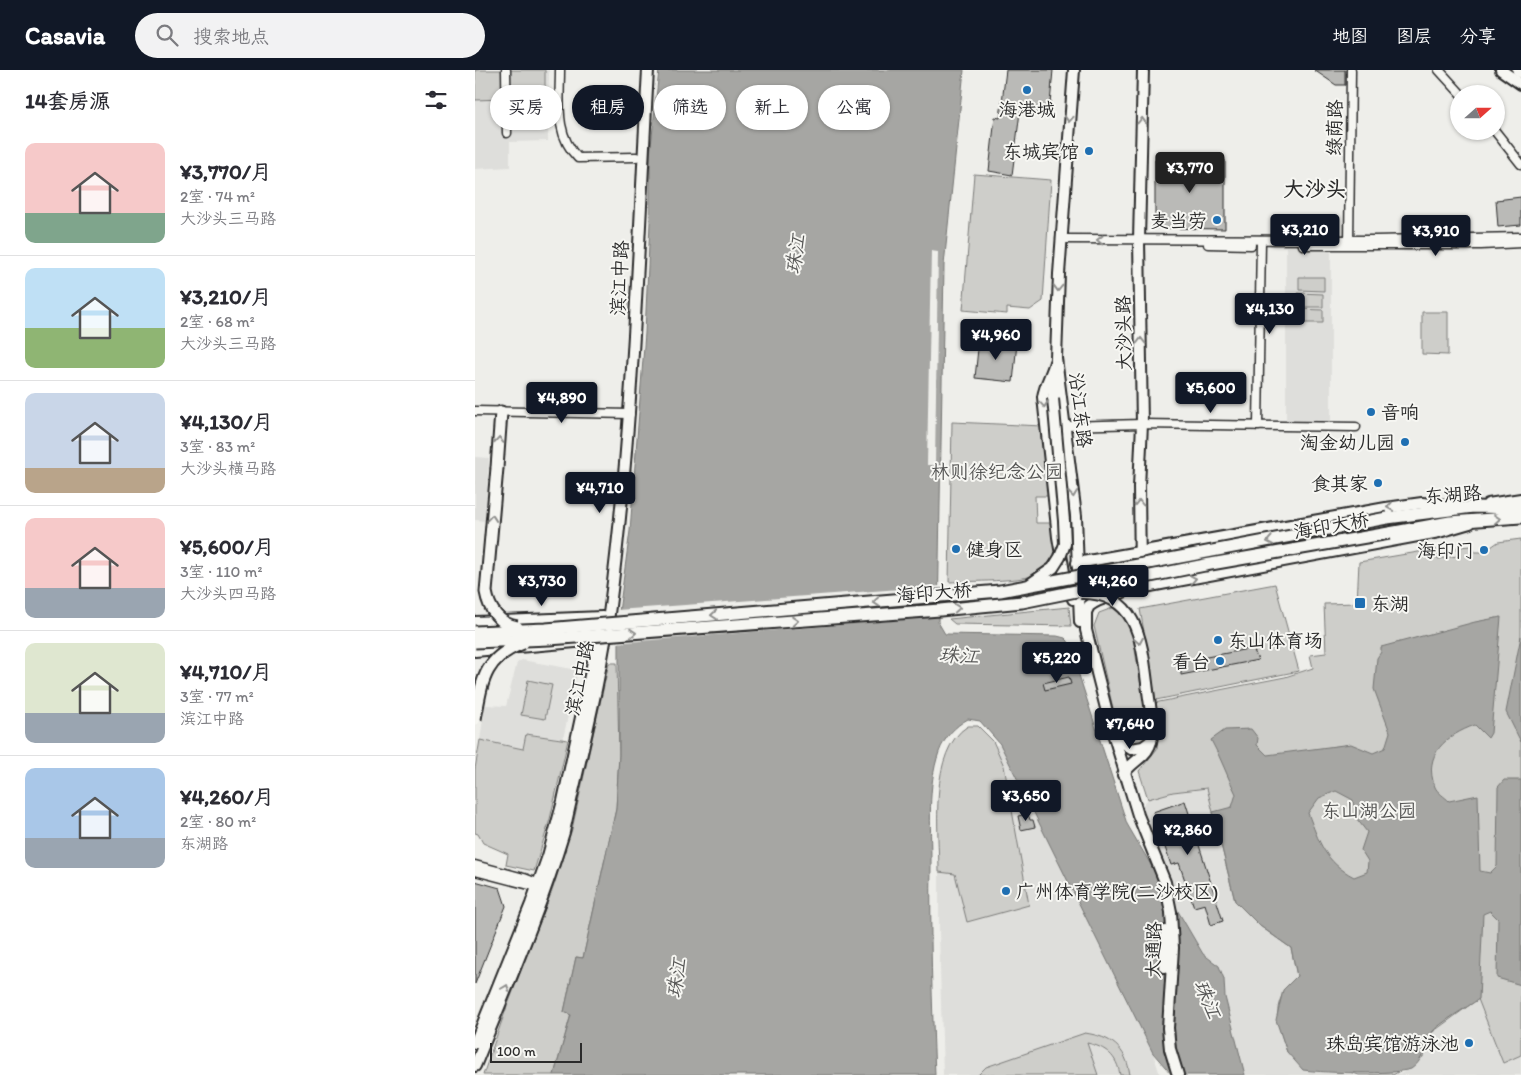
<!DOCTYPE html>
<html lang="zh">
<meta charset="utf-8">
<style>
body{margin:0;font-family:Itim,"LXGW WenKai TC",sans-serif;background:#f2f2f3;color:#2b2b33;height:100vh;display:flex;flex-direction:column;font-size:19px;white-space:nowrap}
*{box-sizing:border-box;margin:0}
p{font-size:16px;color:#7c7c81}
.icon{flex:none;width:28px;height:28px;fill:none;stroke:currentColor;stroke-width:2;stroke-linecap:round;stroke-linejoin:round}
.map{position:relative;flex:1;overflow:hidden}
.side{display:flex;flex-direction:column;background:#fff;width:475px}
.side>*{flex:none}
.banner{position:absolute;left:15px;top:15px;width:475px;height:45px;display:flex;gap:10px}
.needle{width:32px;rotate:69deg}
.controls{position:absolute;left:975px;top:15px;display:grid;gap:10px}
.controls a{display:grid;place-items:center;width:55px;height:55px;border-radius:50%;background:#fff;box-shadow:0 1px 4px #0004;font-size:25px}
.scale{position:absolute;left:15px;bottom:12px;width:92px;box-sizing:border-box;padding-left:5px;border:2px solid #2b2b2b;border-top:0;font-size:14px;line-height:18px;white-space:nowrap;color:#2b2b2b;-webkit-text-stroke:4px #f6f6f2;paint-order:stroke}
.price{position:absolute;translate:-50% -42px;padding:0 11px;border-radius:5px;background:#111827;color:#fff;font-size:16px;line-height:32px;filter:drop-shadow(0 1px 2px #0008)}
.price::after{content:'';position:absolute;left:50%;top:30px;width:15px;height:11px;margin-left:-8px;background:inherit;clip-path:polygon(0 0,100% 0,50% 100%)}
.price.on{background:#222;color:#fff}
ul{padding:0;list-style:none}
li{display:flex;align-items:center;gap:15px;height:125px;padding:0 25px}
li+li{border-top:1px solid #e1e1e2}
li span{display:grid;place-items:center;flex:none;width:140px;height:100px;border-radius:10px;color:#555}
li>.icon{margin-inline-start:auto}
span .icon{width:60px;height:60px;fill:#fffc;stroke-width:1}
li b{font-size:21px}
h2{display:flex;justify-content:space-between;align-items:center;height:60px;padding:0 25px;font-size:21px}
.tag{padding:0 18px;border-radius:22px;background:#fff;box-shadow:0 1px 4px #0004;font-size:18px;line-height:45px}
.tag.on{background:#111827;color:#fff}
header{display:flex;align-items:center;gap:30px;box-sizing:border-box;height:70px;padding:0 25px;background:#111827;color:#fff}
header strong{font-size:24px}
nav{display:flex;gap:28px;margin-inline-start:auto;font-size:18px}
.search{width:350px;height:45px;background:#f2f2f3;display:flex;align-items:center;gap:12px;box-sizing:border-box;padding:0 18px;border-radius:28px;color:#7c7c81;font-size:19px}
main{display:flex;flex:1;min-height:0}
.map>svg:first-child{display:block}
.built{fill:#dededb}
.green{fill:#cececa;stroke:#7c7c7a}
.water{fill:#a6a6a3;stroke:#757573;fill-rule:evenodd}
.pier{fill:#eeeeea}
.building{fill:#babab7;stroke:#2b2b2b}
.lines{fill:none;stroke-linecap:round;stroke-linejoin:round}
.minor-casing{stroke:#2b2b2b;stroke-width:11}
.major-casing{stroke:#2b2b2b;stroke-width:14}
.highway-casing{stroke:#2b2b2b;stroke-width:15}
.minor{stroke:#f6f6f2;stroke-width:8}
.major{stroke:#f6f6f2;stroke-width:10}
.highway{stroke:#f6f6f2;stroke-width:11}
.major-bridge-casing{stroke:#2b2b2b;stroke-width:14;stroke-linecap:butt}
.highway-bridge-casing{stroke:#2b2b2b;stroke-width:15;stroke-linecap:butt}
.major-bridge{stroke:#f6f6f2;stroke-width:10}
.highway-bridge{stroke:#f6f6f2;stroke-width:11}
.oneway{stroke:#90908e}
.poi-dot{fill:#1f6fb2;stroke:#f6f6f2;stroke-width:2}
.labels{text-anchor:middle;stroke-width:4;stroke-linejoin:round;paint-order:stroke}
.poi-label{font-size:19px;fill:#2b2b2b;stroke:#f6f6f2;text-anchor:end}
.street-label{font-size:19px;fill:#2b2b2b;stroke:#f6f6f2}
.park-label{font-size:19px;fill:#545453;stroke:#f6f6f2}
.water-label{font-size:20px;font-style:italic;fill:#565655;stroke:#f6f6f2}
.quarter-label{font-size:21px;font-weight:bold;fill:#2b2b2b;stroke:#f6f6f2}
</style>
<header>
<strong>Casavia</strong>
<div class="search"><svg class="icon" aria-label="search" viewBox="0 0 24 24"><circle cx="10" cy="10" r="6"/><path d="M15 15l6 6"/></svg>搜索地点</div>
<nav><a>地图</a><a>图层</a><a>分享</a></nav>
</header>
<main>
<section class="side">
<h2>14套房源<svg class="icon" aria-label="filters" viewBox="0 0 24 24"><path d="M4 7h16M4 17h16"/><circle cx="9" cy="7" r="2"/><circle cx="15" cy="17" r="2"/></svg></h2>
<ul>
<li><span style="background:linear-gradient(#f6c9c9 70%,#7fa58c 0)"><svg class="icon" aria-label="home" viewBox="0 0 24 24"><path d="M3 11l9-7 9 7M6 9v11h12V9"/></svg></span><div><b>¥3,770/月</b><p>2室 · 74 m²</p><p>大沙头三马路</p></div></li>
<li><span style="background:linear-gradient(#bfe0f5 60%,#8fb573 0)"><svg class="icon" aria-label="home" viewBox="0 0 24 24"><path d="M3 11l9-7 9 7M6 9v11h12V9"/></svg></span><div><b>¥3,210/月</b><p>2室 · 68 m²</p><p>大沙头三马路</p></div></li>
<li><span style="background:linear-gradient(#c9d6e8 75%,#b9a48a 0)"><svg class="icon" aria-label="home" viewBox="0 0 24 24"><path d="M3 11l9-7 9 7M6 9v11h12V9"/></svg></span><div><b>¥4,130/月</b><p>3室 · 83 m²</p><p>大沙头横马路</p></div></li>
<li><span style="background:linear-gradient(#f6c9c9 70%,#9aa5b1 0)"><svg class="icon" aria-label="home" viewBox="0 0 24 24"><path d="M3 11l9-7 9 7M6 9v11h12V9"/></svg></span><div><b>¥5,600/月</b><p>3室 · 110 m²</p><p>大沙头四马路</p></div></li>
<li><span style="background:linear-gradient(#dfe7d0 70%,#9aa5b1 0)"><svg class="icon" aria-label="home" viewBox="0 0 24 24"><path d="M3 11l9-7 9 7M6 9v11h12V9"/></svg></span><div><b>¥4,710/月</b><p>3室 · 77 m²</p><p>滨江中路</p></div></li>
<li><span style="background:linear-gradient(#a9c7e8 70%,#9aa5b1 0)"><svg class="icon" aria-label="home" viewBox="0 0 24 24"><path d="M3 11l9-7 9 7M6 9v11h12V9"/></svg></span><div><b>¥4,260/月</b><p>2室 · 80 m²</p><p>东湖路</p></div></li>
</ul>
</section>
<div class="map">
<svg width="1046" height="1005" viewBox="0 0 1046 1005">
<rect width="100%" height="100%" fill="#eeeeea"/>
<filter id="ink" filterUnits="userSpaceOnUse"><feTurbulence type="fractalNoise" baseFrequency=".02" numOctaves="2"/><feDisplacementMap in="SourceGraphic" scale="10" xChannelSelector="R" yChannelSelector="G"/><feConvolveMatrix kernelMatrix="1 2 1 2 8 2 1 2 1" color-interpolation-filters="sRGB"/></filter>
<g filter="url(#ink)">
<!-- built -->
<g class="built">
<path d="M0,0H74L73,71L35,72V97L0,99Z"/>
<path d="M811,177L856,178V352H811Z"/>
<path d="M0,387L14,388L11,451L0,450Z"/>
<path d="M47,590L103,600L88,669L52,664L48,679L5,670L10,635L31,636L42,593Z"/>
<path d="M493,656H503L518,671L520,676L525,674L678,983L685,1005H468L464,861V729L467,698L473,678L486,660Z"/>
<path d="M732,718L760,831L785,856L816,878L822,906L808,920L828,1000L882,1005H770L750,927L749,909L744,896L728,884L703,841L691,804L664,739L673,729L698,722Z"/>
<path d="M1004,929L1028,993L1046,985V1005H918L927,1003L948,987L955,964Z"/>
</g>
<!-- green -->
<g class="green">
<path d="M0,0H28L29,29L0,30Z"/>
<path d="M31,0H70V27L32,28Z"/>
<path d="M499,104L576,110L568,231L555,240L532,238V244L488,240Z"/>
<path d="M824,207H849V221L824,220Z"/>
<path d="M823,223L848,224V237H823Z"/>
<path d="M823,239L848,240V253H822Z"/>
<path d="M947,242H973V285L947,284Z"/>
<path d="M477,352L568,356L575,426H560L561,453H577L582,485C577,493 572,500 563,504C546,512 496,511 474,512Z"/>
<path d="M1046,469V985L1028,993L1003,929L955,964L948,987L918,1005H884L812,982C801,949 795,933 822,906L816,878L785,856L760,831L732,718L698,722L673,729L664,701L682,679L683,662L679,633L810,607L838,598L835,585L851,583L849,534L882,533L884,492L961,479L963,489L982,486V477L997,476L1000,482H1009L1023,472Z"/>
<path d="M800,514L824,601L681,630L665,539Z"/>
<path d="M594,537L596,556L480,554L474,549Z"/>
<path d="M640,537L656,555L673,660L669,671L660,676L650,670L643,660L619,556L624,543Z"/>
<path d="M134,593H142L144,685L141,739L108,888L101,887L89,942L96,944L79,1005H8L30,942L78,818L97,759Z"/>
<path d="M53,610L77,615L70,649L46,645Z"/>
<path d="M493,656H503L518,671L529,696L554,835L492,852L480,804L464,802C464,761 453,681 493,656Z"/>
<path d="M51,664L93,670L75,749L59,801L31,795L33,784L8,773L3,764L0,763V699L5,670L48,679Z"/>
<path d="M610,963C636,967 651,977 655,1005H645C642,986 631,977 612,973L623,1005H503L511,997Z"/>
</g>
<!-- water -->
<g class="water">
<path d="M184,0H489L469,195L463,552L470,564L582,566L590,568L593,571L652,754L728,884L744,896L749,909L750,927L770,1005H697L678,983L525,674L505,651L493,649C480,656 469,668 464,682C452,717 456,756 456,792C455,863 457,934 460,1005H79L96,945L89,942L101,887L108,888L141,739L144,685V542L155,461L170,263L175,153V86Z"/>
<path d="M1026,547L1016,663L1013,668L1000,655C972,665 947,684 960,717C962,722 970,727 974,731L1003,725L1005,801L1015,803L1022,796L1023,717L1029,710H1046V915L1022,908L1023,849L1015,841L1008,844L1004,929C991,938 966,952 956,963C947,973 952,988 936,999C916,1005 853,1003 828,1000L812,982L801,950L808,920L822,906L816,878L785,856L760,831L738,742L757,737L761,724C752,706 746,688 736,670L750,660L776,659L783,668L782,675L792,685L876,674L898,683L910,678L915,662L899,619L902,588L906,582V577L1000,552ZM861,721L878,730V744L892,762L886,780L893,791L892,802L879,807C850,792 844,772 833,743L844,728Z"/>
<path d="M1046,566V672L1031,642Z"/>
</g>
<!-- pier -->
<g class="pier">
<path d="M456,181L463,182L460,395H452Z"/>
<path d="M465,516V547L140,573L142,540Z"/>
</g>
<!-- building -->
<g class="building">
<path d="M531,0H578L574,45L545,42L537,105L514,101L520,47L525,48Z"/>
<path d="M839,0H870V15H861Z"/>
<path d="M680,90H750V159L680,158Z"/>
<path d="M1046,127V155L1023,157L1021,130Z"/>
<path d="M504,269L542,273L538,312L500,308Z"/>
<path d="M778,578L783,590L706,605V592Z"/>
<path d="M594,607L596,614L570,620L568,613Z"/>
<path d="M710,731L748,851L736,855L730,834L719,837L704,793L696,795L678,742Z"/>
<path d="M553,744L555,750H558L560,757L546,760L543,746Z"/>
<path d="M0,811L25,818L31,836L0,914Z"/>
</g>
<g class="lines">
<!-- minor casing -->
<g class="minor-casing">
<g id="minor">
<path d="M31,0L32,63"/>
<path d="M85,0C85,32 79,64 103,88L161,87"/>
<path d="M964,0L986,24"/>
<path d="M1020,61L1046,94"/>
<path d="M586,169L900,170L1046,167"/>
<path d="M733,174L776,175"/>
<path d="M874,174L876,0"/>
<path d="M828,175H1006L1046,173"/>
<path d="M0,341L155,344"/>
<path d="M590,356L667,354L881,357"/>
<path d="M783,356L786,170"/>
<path d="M0,795L49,808L67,815"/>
<path d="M0,801L66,818"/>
</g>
</g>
<!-- major casing -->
<g class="major-casing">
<g id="major">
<path d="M599,0L584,204L581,288L601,446L605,552"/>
<path d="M668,0L664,170L667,354L664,417L665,501C660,530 634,520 614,536L611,542V560L634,650L663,745L690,812L696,842L698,878L693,958L695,979L703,1005"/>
<path d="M1026,0L1046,14"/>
<path d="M580,292C577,304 570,314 568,327L583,467L589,502L598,529"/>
<path d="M578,328L580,302"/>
<path d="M1013,434L1046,429"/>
<path d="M602,493L911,438L947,433L983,436"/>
<path d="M654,520L964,462L995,453"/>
<path d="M0,552L127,547"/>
<path d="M0,581L123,570"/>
<path d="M639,664L656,679L668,677L676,671"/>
<path d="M648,705C653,696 661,692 668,685C682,672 677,652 675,635"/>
<path d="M689,897L691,861"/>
<path d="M0,973L56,834L73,786L88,731L125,559"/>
<path d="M0,996C31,919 65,842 89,762C105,687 126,612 135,536C158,358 163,179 173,0"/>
</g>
</g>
<!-- highway casing -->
<g class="highway-casing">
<g id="highway">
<path d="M1043,0L1046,2"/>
<path d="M22,398L26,342"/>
<path d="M912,448L998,437L1046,438"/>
<path d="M914,463L975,452L1046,447"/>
</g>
</g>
<!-- minor -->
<use href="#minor" class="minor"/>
<!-- major -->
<use href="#major" class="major"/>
<!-- highway -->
<use href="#highway" class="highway"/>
<!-- major-bridge casing -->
<g class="major-bridge-casing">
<g id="major-bridge">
<path d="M555,514L578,498L585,487L590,474L589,451L578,328"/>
<path d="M605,523C671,521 667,587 675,635"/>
</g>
</g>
<!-- highway-bridge casing -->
<g class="highway-bridge-casing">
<g id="highway-bridge">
<path d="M22,398L11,522C14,539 24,554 42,557"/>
<path d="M0,562L71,559L525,521L912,448"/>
<path d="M0,572L74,569L465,540L547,532L730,495L914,463"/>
<path d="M0,649C7,612 8,588 48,573"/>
</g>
</g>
<!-- major-bridge -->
<use href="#major-bridge" class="major-bridge"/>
<!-- highway-bridge -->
<use href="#highway-bridge" class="highway-bridge"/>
</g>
<!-- one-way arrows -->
<defs><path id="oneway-chevron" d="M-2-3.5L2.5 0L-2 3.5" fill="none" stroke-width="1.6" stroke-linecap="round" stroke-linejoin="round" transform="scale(1.25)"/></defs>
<g class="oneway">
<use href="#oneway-chevron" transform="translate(594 49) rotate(94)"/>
<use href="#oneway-chevron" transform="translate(667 51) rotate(-88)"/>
<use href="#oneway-chevron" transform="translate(625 170) rotate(-179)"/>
<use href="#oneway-chevron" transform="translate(583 218) rotate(92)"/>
<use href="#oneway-chevron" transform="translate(666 271) rotate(-90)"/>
<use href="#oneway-chevron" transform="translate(569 334) rotate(85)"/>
<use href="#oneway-chevron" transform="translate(24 370) rotate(-86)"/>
<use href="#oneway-chevron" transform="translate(598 424) rotate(84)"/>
<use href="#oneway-chevron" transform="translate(664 433) rotate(-90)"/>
<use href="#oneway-chevron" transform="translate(915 437) rotate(172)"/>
<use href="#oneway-chevron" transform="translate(17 448) rotate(-85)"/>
<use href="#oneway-chevron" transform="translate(1022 449) rotate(-4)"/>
<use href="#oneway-chevron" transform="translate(795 471) rotate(169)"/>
<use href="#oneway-chevron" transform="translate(718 509) rotate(-11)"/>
<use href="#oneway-chevron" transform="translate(401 532) rotate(175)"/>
<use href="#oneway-chevron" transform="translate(482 538) rotate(-5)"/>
<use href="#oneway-chevron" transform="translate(239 545) rotate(175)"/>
<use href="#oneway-chevron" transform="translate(320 551) rotate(-4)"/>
<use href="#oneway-chevron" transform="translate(158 563) rotate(-4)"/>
<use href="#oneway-chevron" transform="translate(664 571) rotate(80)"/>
<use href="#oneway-chevron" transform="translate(31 918) rotate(-69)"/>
</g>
</g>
<!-- markers -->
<g class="poi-dot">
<circle cx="552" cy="20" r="5"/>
<circle cx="614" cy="81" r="5"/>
<circle cx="742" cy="150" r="5"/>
<circle cx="896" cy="342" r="5"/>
<circle cx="930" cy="372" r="5"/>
<circle cx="903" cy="413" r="5"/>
<circle cx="481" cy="479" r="5"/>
<circle cx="1009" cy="480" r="5"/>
<rect x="879" y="527" width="12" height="12" rx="2.5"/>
<circle cx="743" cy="570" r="5"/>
<circle cx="745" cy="591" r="5"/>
<circle cx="531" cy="821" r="5"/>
<circle cx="994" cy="973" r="5"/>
</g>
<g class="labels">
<!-- poi labels -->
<g class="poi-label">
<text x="552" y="46" text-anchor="middle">海港城</text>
<text x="604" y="88">东城宾馆</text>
<text x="732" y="157">麦当劳</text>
<text x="906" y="349" text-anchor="start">音响</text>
<text x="920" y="379">淘金幼儿园</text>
<text x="893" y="420">食其家</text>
<text x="491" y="486" text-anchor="start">健身区</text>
<text x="999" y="487">海印门</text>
<text x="896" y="540" text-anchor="start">东湖</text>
<text x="753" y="577" text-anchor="start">东山体育场</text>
<text x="735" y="598">看台</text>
<text x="541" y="828" text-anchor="start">广州体育学院(二沙校区)</text>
<text x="984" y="980">珠岛宾馆游泳池</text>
</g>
<!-- street labels -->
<g class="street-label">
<text transform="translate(859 58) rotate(-89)" y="7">绿荫路</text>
<text transform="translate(144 208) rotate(-87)" y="7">滨江中路</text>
<text transform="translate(648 263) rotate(-91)" y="7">大沙头路</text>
<text transform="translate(606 340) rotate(83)" y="7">沿江东路</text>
<text transform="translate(978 424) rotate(-4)" y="7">东湖路</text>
<text transform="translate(856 455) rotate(-10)" y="7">海印大桥</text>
<text transform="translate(459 522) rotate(-5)" y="7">海印大桥</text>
<text transform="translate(104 608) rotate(-78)" y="7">滨江中路</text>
<text transform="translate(678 880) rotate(-89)" y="7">大通路</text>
</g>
<!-- park labels -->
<g class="park-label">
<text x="522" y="408">林则徐纪念公园</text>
<text x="894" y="747">东山湖公园</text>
</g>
<!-- water labels -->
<g class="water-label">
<text transform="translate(320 184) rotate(-81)" y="7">珠江</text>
<text transform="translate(484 585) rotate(4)" y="7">珠江</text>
<text transform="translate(201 908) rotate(-81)" y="7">珠江</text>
<text transform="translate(733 929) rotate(68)" y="7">珠江</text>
</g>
<!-- quarter labels -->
<g class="quarter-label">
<text x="840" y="126">大沙头</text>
</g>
</g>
</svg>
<div class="controls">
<a><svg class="needle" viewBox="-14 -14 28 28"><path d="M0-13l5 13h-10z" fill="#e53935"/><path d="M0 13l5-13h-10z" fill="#7c7c81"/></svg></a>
</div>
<div class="scale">100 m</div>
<b class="price on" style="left:715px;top:124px">¥3,770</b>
<b class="price" style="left:830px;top:186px">¥3,210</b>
<b class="price" style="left:961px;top:187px">¥3,910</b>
<b class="price" style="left:795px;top:265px">¥4,130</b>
<b class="price" style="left:521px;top:291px">¥4,960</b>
<b class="price" style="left:736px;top:344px">¥5,600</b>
<b class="price" style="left:87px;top:354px">¥4,890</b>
<b class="price" style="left:125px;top:444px">¥4,710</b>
<b class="price" style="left:67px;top:537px">¥3,730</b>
<b class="price" style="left:638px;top:537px">¥4,260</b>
<b class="price" style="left:582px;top:614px">¥5,220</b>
<b class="price" style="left:655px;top:680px">¥7,640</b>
<b class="price" style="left:551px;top:752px">¥3,650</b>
<b class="price" style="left:713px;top:786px">¥2,860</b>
<div class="banner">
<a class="tag">买房</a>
<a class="tag on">租房</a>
<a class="tag">筛选</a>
<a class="tag">新上</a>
<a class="tag">公寓</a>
</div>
</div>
</main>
